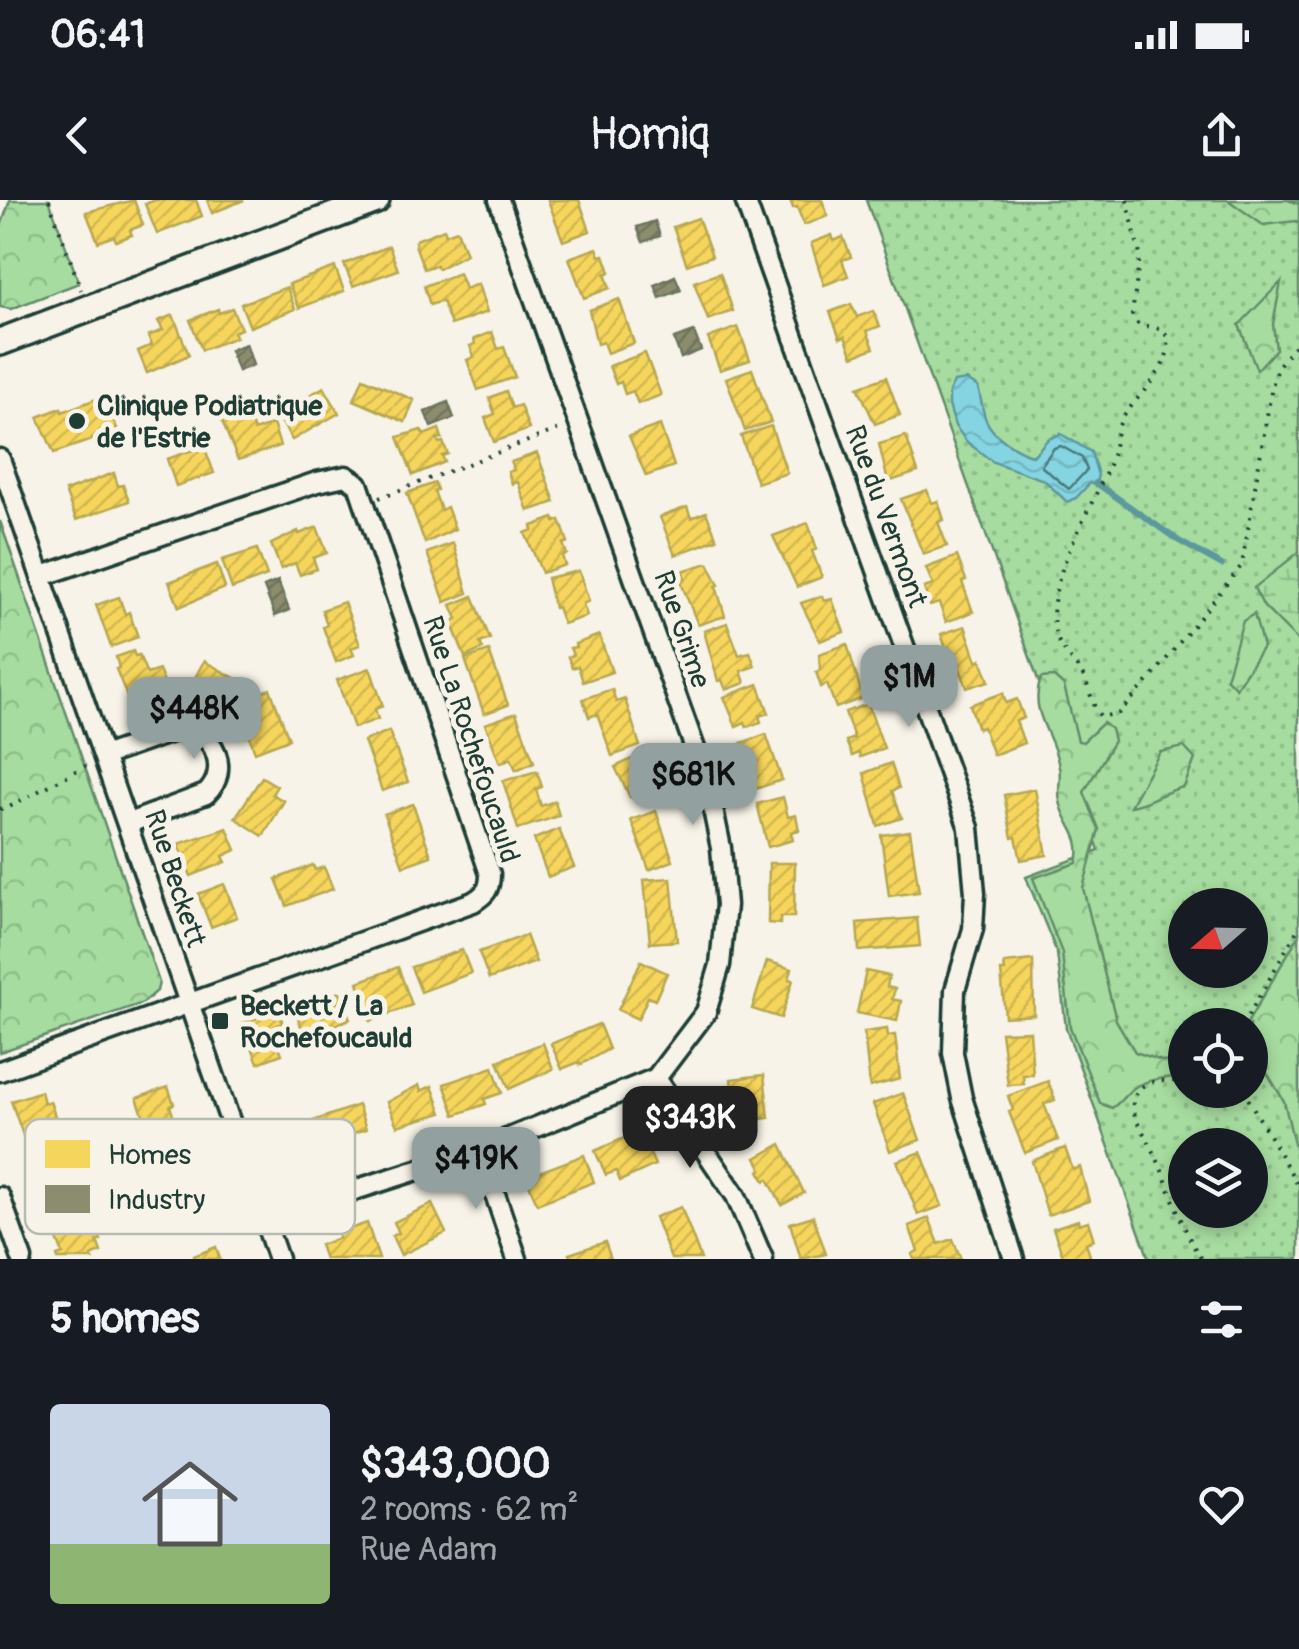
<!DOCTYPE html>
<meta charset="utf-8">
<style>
body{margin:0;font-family:Pangolin,sans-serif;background:#20242c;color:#f1f3f6;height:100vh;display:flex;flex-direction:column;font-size:38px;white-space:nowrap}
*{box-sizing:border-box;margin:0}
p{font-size:32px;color:#9ea1a6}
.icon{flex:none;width:55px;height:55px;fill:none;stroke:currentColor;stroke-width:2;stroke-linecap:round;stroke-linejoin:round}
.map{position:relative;height:1059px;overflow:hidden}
.details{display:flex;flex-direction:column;background:#171b24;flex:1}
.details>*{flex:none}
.needle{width:65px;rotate:250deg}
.tools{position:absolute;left:1168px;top:688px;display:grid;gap:20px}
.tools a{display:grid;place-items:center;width:100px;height:100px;border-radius:50%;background:#171b24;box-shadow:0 5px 15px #0003;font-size:50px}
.price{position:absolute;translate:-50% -85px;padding:0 22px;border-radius:20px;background:#92a19f;color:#111;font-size:32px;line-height:65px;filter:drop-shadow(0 2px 5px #0008)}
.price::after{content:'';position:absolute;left:50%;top:60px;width:30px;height:22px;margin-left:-15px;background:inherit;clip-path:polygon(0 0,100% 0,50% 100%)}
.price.current{background:#222;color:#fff}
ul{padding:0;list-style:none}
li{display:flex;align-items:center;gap:30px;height:250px;padding:0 50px}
li span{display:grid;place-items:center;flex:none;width:280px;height:200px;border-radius:10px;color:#555}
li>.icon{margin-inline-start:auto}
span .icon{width:120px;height:120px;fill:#fffc;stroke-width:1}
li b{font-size:42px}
h2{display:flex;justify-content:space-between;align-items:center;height:120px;padding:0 50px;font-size:42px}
.status{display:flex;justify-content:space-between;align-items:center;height:70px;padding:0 50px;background:#171b24;direction:ltr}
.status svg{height:28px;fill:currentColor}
header{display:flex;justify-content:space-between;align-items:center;height:130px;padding:0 50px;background:#171b24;font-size:45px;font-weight:600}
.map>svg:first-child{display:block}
.grass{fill:url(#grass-dots);stroke:#628c6a;stroke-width:2.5;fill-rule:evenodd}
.forest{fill:url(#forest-crowns);stroke:#628c6a;stroke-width:2.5}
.wetland{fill:url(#wetland-marsh);stroke:#628c6a;stroke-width:2.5}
.water{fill:url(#water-waves);stroke:#5c989c;stroke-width:2.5}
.homes{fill:url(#homes-hatch);stroke:#b6a750;stroke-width:2.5}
.industry{fill:url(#industry-hatch);stroke:#6b745d;stroke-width:2.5}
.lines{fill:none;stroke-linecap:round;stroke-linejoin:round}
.shore{stroke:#48797a;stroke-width:2.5}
.stream{stroke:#5c989c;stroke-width:6}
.street-casing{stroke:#1f3d34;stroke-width:25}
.secondary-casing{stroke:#1f3d34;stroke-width:32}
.path{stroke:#1f3d34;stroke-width:4;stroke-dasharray:2.5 8;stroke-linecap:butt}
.street{stroke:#f7f3e8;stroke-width:18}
.secondary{stroke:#f7f3e8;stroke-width:25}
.poi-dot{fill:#1f3d34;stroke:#f7f3e8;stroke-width:4}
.labels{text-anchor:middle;stroke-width:10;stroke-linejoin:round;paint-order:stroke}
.poi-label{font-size:28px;font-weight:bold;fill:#1f3d34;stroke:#f7f3e8;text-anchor:start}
.street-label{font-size:28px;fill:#1f3d34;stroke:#f7f3e8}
.key{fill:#f7f3e8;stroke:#b6bcb2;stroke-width:2.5}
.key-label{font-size:28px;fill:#1f3d34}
</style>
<div class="status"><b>06:41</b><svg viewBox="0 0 49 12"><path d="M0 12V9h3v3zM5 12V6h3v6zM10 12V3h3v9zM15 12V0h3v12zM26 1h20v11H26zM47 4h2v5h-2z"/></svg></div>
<header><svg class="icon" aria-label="back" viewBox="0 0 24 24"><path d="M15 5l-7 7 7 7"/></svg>Homiq<svg class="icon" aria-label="share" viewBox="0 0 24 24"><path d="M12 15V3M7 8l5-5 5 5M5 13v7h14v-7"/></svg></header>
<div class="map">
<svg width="1299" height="1059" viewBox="0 0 1299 1059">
<defs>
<pattern id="grass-dots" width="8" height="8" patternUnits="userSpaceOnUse" patternTransform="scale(2.5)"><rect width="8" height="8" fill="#a6dc9f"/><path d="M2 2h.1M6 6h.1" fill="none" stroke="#8ebe8a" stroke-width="1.8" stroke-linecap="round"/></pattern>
<pattern id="forest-crowns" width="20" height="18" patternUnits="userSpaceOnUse" patternTransform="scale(2.5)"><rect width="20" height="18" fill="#a6dc9f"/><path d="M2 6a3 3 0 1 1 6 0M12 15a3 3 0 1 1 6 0" fill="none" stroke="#8ebe8a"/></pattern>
<pattern id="wetland-marsh" width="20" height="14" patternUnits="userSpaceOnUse" patternTransform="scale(2.5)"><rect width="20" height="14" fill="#a6dc9f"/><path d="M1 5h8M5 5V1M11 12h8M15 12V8" fill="none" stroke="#8ebe8a"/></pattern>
<pattern id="water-waves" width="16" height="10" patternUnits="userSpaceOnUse" patternTransform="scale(2.5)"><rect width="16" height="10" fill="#85d4e2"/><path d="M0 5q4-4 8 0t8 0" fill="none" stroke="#72b7c2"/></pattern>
<pattern id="homes-hatch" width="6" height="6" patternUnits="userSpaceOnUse" patternTransform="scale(2.5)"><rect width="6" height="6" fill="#f6d55c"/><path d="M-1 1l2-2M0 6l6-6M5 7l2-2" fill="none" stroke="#d2b851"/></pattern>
<pattern id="industry-hatch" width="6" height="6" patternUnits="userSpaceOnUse" patternTransform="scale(2.5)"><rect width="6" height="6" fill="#8c8c6e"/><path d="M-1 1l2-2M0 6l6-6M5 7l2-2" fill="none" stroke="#72745b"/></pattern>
</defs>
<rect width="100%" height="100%" fill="#f7f3e8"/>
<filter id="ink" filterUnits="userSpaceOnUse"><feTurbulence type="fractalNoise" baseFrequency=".01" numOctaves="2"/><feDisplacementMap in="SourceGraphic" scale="20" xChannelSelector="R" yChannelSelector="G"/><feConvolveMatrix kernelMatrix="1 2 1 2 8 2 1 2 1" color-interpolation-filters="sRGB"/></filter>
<g filter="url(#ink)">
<!-- grass -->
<path class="grass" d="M866,0H1299V1059H1149L1066,828L1057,753L1026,677L1099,650ZM1185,705H1250V770H1185ZM1185,825H1250V890H1185ZM1185,945H1250V1010H1185Z"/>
<!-- forest -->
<g class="forest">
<path d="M10,0H49L79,83L11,109L0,107V29Z"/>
<path d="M1228,0H1288L1299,4V24L1296,21L1263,25Z"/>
<path d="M1281,82L1273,124L1276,149L1257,170L1239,125Z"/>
<path d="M0,321L159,782L157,791L143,803L0,852Z"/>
<path d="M1254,414L1263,447L1236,488L1226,478L1243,421Z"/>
<path d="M1054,477L1064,486L1078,541L1083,542L1103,523L1111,529L1114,541L1084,592L1099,629L1083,688L1116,820L1135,852L1165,862L1185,856V880C1170,874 1142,880 1130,891C1123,897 1120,903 1112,908L1100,903L1070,827L1062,753L1033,678L1077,663C1083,636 1068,629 1061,605C1056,591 1062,579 1059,567C1054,533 1028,514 1041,478Z"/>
<path d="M1184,547L1195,559L1184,587C1164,591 1150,603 1130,606L1160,552Z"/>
<path d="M1299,735V965L1284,901L1254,851H1250V825H1246Z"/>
</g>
<!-- wetland -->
<path class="wetland" d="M1299,352V442L1264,407L1254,388Z"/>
<!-- water -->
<path class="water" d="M967,180L978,187C981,198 982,210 986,220C993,237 1017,250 1033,256L1048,239L1061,234L1091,252L1098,275L1095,286L1090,283L1076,298L1067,302L1044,280L993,262L967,242L955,226L949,205V192L954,182Z"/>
<!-- homes -->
<g class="homes">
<path d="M134,0L143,25L130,30L132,35L116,41L114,36L98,42L86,12Z"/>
<path d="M155,0H196L202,16L157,34L145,4Z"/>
<path d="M207,0H244L212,13Z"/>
<path d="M548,0H579L590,31L563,41Z"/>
<path d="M790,0H822L828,16L804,25L797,7L793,8Z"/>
<path d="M698,18L712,56L687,65L673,27Z"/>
<path d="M444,29L446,34L457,30L466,54L438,69L436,65L424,69L415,45L416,40Z"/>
<path d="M832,35L834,41L843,37L851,57L842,60L848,76L824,85L811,43Z"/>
<path d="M389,46L398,70L353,86L344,64Z"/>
<path d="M597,48L600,56L604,55L610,72L605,74L610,88L584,98L569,58Z"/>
<path d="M335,67L344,91L299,108L289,84Z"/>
<path d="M459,73L465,89L478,84L487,112L451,125L442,101L430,105L424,86Z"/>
<path d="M720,73L733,111L708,120L694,82Z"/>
<path d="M287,87L295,109L250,127L241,104Z"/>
<path d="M619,99L634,143L607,153L603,142L597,144L589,110Z"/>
<path d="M851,104L857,117L873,111L880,126L867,131L874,148L853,156L845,136L840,138L830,112Z"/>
<path d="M232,108L241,129L233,132L236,137L202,150L190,120L218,109L219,113Z"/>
<path d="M173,115L189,155L147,173L138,151L152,145L148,136L163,130L158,121Z"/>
<path d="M738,127L750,160L720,170L708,138Z"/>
<path d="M492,132L498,149L504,147L515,177L478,190L467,160L474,157L470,146L475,144L474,139Z"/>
<path d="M645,153L661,195L638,204L633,191L625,194L621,182L616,184L609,166Z"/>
<path d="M752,169L771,222L745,231L726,178Z"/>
<path d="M886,177L900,215L875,224L858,187Z"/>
<path d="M363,178L414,200L405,222L354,200Z"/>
<path d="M324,187L339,213L292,240L277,214Z"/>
<path d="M506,191L512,208L520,205L529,229L494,242L485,218L495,214L489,198Z"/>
<path d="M104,196L118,231L54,253L38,217L61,208L62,212Z"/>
<path d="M247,210L254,231L273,224L280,246L238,260L221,219Z"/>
<path d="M660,225L674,266L646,276L629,236Z"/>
<path d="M771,226L787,273L757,283L741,236Z"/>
<path d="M439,229L442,238L437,239L439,243L443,242L448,254L442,256L445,262L413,275L398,237L421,230L424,235Z"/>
<path d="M906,236L918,272L888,282L879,244Z"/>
<path d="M204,246L214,273L176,286L167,259Z"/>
<path d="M537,253L555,302L528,311L518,282L512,284L508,272L514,270L511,262Z"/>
<path d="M114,273L118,286L123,285L129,301L76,320L65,291Z"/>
<path d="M435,283L437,290L434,291L441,310L447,307L455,329L425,343L407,293Z"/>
<path d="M927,290L932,303L938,301L944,320L938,322L947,346L923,354L901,299Z"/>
<path d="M687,307L691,318L706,312L717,339L675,355L660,317Z"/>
<path d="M554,318L555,322L560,320L568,342L563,344L567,354L562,356L565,365L542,373L525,333L533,330L532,326Z"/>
<path d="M808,323L817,349L812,351L822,377L797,387L773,336Z"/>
<path d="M317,327L327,353L313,358L317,369L300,375L295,363L281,369L271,344L298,331L299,334Z"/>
<path d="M453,343L468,393L445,402L427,353Z"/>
<path d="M257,349L267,376L232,389L222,360Z"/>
<path d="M957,356L966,380L962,382L973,412L946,422L939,403L930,406L924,388L933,385L926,368Z"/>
<path d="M708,363L719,385L716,386L725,416L698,425L680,380L685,378L682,371Z"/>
<path d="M217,364L225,388L179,407L169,382Z"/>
<path d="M579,371L589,401L583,404L587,416L563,424L557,407L554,408L547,378Z"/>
<path d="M473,396L490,439L480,443L483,449L465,457L451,422L457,419L451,405Z"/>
<path d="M822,396L824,401L832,399L844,432L820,441L801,403Z"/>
<path d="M119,397L125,414L129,412L138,437L111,447L96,405Z"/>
<path d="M344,402L360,445L351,448L354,455L336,462L323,427L327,425L322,410Z"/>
<path d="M727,423L739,455L750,452L755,466L741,471L745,483L726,490L722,480L718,481L704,431Z"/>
<path d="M965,426L977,461L981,459L989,481L967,488L960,469L954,471L941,434Z"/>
<path d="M599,435L612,472L583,482L578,466L572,468L568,457L573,455L570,448L576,447L575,444Z"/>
<path d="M847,444L863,498L836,508L827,484L821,487L816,472L820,470L819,454Z"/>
<path d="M133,451L135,456L139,455L147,474L159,470L166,488L129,502L116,469L119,468L116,457Z"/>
<path d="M489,451L508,505L484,514L465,459Z"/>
<path d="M204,461L242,482L229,506L191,485Z"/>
<path d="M370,468L383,506L375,509L378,519L354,528L337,480Z"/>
<path d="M758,484L769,513L759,516L761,522L747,527L745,522L736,526L724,497Z"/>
<path d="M270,489L289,539L255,552L236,501Z"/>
<path d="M612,489L616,502L625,499L640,546L612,556L597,514L589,517L583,499Z"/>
<path d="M1003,493L1006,503L1017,499L1024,518L1016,521L1024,543L993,555L983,527L978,529L970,505Z"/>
<path d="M868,504L884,548L860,557L859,553L852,556L846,541L854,538L845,512Z"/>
<path d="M516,513L534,562L516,570L511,558L500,563L485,524Z"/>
<path d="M389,531L408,582L382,591L364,541Z"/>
<path d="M766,534L782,580L753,590L741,543Z"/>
<path d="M644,553L659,583L630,597L615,567Z"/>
<path d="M891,563L899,588L892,591L902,618L878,626L864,573Z"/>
<path d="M537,571L542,587L536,589L541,606L555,601L559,616L518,629L503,581Z"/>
<path d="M262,577L277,586L272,594L284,601L263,636L235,618Z"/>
<path d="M1035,589L1047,655L1021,660L1016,637L1012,638L1004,595Z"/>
<path d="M783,597L788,617L796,615L799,630L791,632L793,640L768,647L757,604Z"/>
<path d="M413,604L431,656L403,666L384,614Z"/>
<path d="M656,611L673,661L649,670L631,620Z"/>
<path d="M227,628L236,650L223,656L226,662L191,676L178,644Z"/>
<path d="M559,629L574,667L548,677L534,639Z"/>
<path d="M910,631L919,692L889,696L881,635Z"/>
<path d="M769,663H795L794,717H780V724L768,723Z"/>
<path d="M313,665L315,670L324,667L333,689L287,706L276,679Z"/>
<path d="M671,678L677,741L650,743L644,680Z"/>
<path d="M224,684L237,717L211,727L198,694Z"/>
<path d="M917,718L920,746L859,751L857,723Z"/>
<path d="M526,735L536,762L489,779L479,752Z"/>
<path d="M462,750L471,773L421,792L411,767Z"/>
<path d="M1033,760L1034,815L1005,817L1001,771H1005L1004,763Z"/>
<path d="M641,761L667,773L655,800L648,797L638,819L618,810Z"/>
<path d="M767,761L792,769L789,779L793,780L781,818L752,809Z"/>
<path d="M398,767L412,805L370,821L358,782Z"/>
<path d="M866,771L889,776L887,787L895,789L892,799L901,801L897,821L857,813Z"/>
<path d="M340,792L350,819L305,837L295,809Z"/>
<path d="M278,810L283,823L275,826L278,834L275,836L282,854L258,863L243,823Z"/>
<path d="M599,824L609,849L580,865L579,862L562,869L551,844Z"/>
<path d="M887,829L888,836L895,835L900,879L870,887L864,832Z"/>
<path d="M1030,831L1033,875H1023L1024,884L1008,885L1001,832Z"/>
<path d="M543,843L553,869L509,889L498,861Z"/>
<path d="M493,867L502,893L484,899L486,904L455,915L444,884Z"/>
<path d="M764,875L769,918L736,922L731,879Z"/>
<path d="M1048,881L1055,900L1044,904L1058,940L1025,953L1009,912L1013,910L1008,896Z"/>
<path d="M419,885L421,891L432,886L442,913L397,926L387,902Z"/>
<path d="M168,887L174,904L170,906L176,924L150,934L137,898Z"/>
<path d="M41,891L44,903L50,901L55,916L48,918L54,934L26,944L11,901Z"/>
<path d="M903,893L920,940L890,951L873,904Z"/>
<path d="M358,905L366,929L342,937L344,943L326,949L325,945L296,955L285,931Z"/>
<path d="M640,931L655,965L620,981L616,971L606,975L595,951Z"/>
<path d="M781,944L804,993L782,1005L768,979L765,981L759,971L762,969L756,958Z"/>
<path d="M1065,948L1073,970L1080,967L1089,1001L1048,1015L1032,961Z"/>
<path d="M57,950L74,998L54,1005L55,1010L46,1013L39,993L36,994L33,986L30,987L24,958Z"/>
<path d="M921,952L942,1006L918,1015L897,961Z"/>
<path d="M584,955L594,982L537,1004L526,977Z"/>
<path d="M432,1004L446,1033L401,1055L392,1036L399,1033L394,1022Z"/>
<path d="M681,1007L701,1059H671L655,1017Z"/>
<path d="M89,1014L101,1040L97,1041L101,1052L91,1056L93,1059H58L57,1056L63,1054L52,1026Z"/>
<path d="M813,1016L826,1054L801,1059L790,1023Z"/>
<path d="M929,1018L939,1044L953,1039L961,1059H914L912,1054L918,1051L909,1026Z"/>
<path d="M1078,1020L1079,1024L1088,1021L1094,1040L1086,1043L1091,1059H1064L1053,1028Z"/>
<path d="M367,1023L379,1059H325L320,1045L339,1038L337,1033Z"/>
<path d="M605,1042L611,1059H571L569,1054Z"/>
<path d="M216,1047L220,1059H195L194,1056Z"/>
</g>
<!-- industry -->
<g class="industry">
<path d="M655,21L660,36L643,42L637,27Z"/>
<path d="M675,76L681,90L660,98L655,85Z"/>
<path d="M694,132L701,150L681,158L674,139Z"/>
<path d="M246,144L253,165L238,171L230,150Z"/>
<path d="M448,202L454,218L431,227L425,212Z"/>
<path d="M278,381L289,410L275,416L264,387Z"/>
</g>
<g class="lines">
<!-- shore -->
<path class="shore" d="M1061,246L1082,258L1087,270L1069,289L1041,266L1054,248Z"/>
<!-- stream -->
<path class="stream" d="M1096,283L1179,341L1222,365"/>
<!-- street casing -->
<g class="street-casing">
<g id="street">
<path d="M745,0L969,628L975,693L973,729L955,790L953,853L962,898L1014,1059"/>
<path d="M0,259L278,1059"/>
<path d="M106,555L180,529C215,528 231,571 206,594L129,623"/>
<path d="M0,871L473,702C486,694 490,689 490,674L358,284L346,276L317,282L42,376"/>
<path d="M656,878L736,996L763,1059"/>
<path d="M480,950L517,1059"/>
<path d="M0,997L22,1059"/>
<path d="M264,1019L480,950L656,878L706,812L720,765L726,705L721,648L708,585L499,0"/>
</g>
</g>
<!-- secondary casing -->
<g class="secondary-casing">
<path id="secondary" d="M0,142L376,0"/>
</g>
<!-- path -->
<g class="path">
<path d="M49,0L81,90"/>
<path d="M1127,0L1140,55L1132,115L1138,124L1160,129L1168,137C1172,171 1136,194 1121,221C1114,235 1115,251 1109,265C1091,312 1039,387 1057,438C1063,453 1076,463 1083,476C1091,490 1091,505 1101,517L1119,513L1152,477L1242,365L1272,186L1279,165L1299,140"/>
<path d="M379,298L562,228"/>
<path d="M0,609L9,607L89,564"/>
<path d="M1243,825L1299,727"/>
<path d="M1185,883C1168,879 1136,878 1133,902C1131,918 1148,938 1154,952C1171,989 1179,1023 1201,1059"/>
<path d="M1202,890L1230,898L1245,893"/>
<path d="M1243,890L1299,987"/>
</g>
<!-- street -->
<use href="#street" class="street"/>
<!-- secondary -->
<use href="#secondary" class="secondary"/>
</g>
</g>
<!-- markers -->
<g class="poi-dot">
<circle cx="77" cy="221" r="10"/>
<rect x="210" y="811" width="20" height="20" rx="5"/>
</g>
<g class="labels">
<!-- poi labels -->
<g class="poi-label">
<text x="97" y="215">Clinique Podiatrique<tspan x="97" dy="32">de l'Estrie</tspan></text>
<text x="240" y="815">Beckett / La<tspan x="240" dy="32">Rochefoucauld</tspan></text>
</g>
<!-- street labels -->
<g class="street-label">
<text transform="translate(887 316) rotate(70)" y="10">Rue du Vermont</text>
<text transform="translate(683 429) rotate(71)" y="10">Rue Grime</text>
<text transform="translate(472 539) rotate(72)" y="10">Rue La Rochefoucauld</text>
<text transform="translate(176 678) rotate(72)" y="10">Rue Beckett</text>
</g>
</g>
<!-- legend -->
<rect x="25" y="919" width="330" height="115" rx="15" class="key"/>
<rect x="45" y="940" width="45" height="28" fill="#f6d55c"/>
<rect x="45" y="985" width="45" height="28" fill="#8c8c6e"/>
<g class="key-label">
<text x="108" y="964">Homes</text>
<text x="108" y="1009">Industry</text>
</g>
</svg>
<div class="tools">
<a><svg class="needle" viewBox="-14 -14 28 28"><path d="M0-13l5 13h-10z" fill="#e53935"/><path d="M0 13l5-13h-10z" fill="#9ea1a6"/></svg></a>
<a><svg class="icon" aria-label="locate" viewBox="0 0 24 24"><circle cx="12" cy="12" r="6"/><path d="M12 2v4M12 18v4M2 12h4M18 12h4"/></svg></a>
<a><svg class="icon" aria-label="layers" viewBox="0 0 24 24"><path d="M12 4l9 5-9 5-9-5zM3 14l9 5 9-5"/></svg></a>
</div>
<b class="price" style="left:909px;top:530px">$1M</b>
<b class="price" style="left:194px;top:562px">$448K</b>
<b class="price" style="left:693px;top:628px">$681K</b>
<b class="price current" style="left:690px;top:971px">$343K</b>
<b class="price" style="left:476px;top:1012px">$419K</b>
</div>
<section class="details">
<h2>5 homes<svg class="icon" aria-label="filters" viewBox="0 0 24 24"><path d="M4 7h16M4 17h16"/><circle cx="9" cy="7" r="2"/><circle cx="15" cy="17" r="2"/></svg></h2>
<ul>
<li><span style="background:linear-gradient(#c9d6e8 70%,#8fb573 0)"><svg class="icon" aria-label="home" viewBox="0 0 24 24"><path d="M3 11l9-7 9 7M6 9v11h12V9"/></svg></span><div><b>$343,000</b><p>2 rooms · 62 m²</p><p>Rue Adam</p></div><svg class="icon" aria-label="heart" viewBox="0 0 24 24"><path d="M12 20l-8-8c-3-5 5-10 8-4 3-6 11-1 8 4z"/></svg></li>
</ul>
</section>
